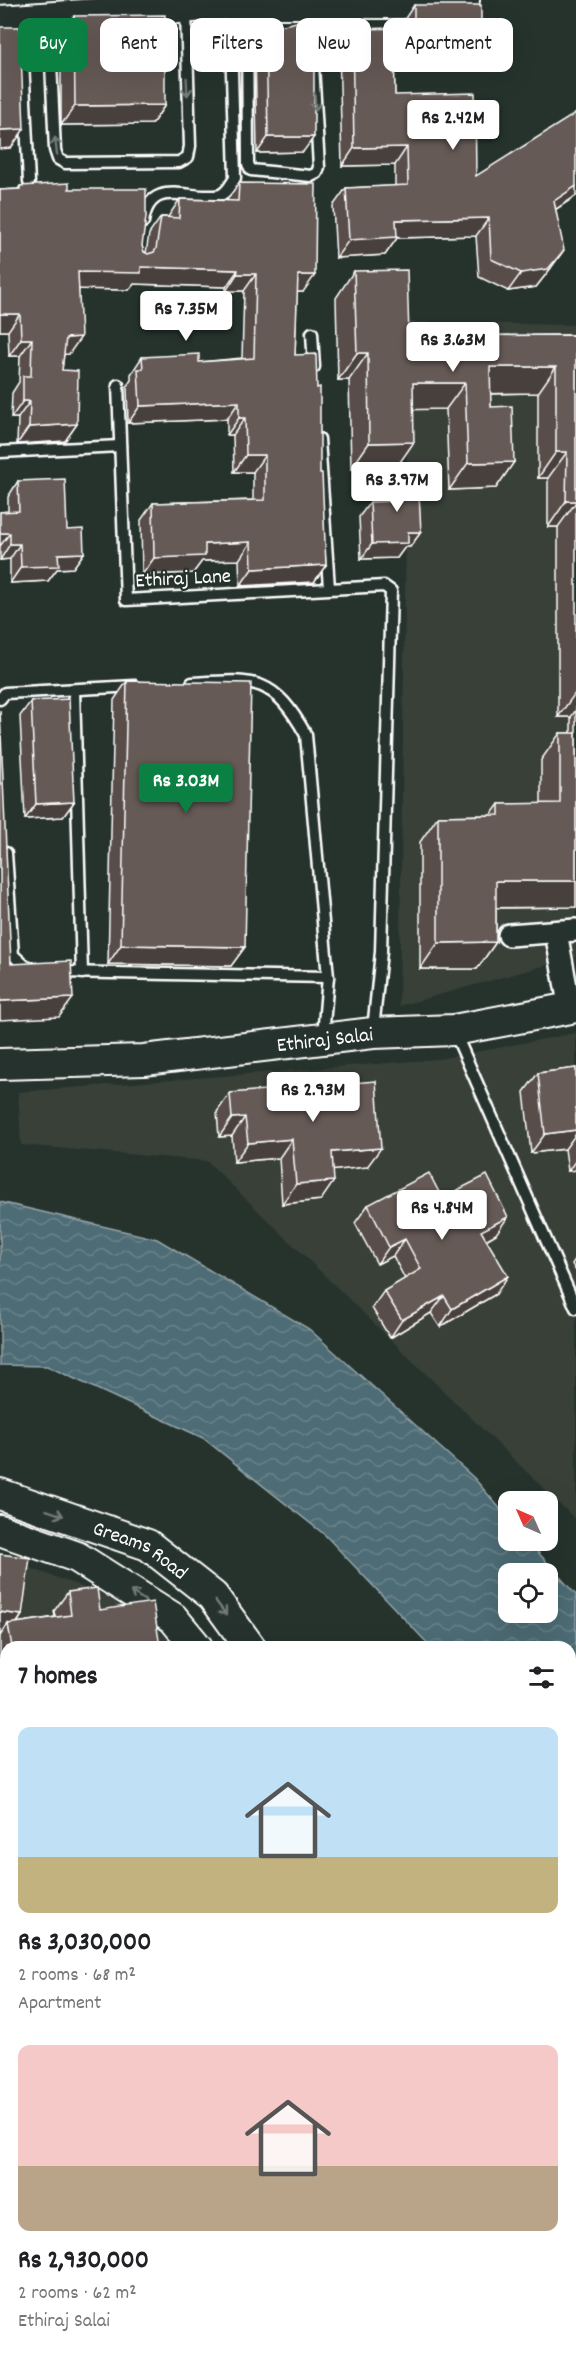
<!DOCTYPE html>
<meta charset="utf-8">
<style>
body{margin:0;font-family:Dekko,sans-serif;background:#f2f2f2;color:#202124;height:100vh;display:flex;flex-direction:column;font-size:22px;white-space:nowrap}
*{box-sizing:border-box;margin:0}
p{font-size:20px;color:#757577}
.icon{flex:none;width:33px;height:33px;fill:none;stroke:currentColor;stroke-width:2;stroke-linecap:round;stroke-linejoin:round}
.map{position:relative;flex:1;overflow:hidden}
.drawer{position:absolute;left:0px;top:1641px;width:576px;height:720px;display:flex;flex-direction:column;background:#fff;border-radius:18px 18px 0 0;box-shadow:0 6px 24px #0002}
.drawer>*{flex:none}
.banner{position:absolute;left:18px;top:18px;width:540px;height:54px;display:flex;gap:12px}
.needle{width:39px;rotate:315deg}
.fabs{position:absolute;left:498px;top:1491px;display:grid;gap:12px}
.fabs a{display:grid;place-items:center;width:60px;height:60px;border-radius:12px;background:#fff;box-shadow:0 6px 24px #0002;font-size:30px}
.price{position:absolute;translate:-50% -51px;padding:0 14px;border-radius:6px;background:#fff;color:#222;font-size:20px;line-height:39px;filter:drop-shadow(0 2px 3px #0008)}
.price::after{content:'';position:absolute;left:50%;top:36px;width:18px;height:14px;margin-left:-9px;background:inherit;clip-path:polygon(0 0,100% 0,50% 100%)}
.price.on{background:#0b8043;color:#fff}
ul{padding:0;list-style:none}
li{display:grid;align-content:center;gap:12px;height:318px;padding:0 18px}
li span{display:grid;place-items:center;height:186px;border-radius:12px;color:#555}
li>.icon{margin-inline-start:auto}
span .icon{width:108px;height:108px;fill:#fffc;stroke-width:1}
li b{font-size:26px}
h2{display:flex;justify-content:space-between;align-items:center;height:72px;padding:0 18px;font-size:26px}
.tag{padding:0 21px;border-radius:12px;background:#fff;box-shadow:0 6px 24px #0002;font-size:21px;line-height:54px}
.tag.on{background:#0b8043;color:#fff}
.map>svg:first-child{display:block}
.built{fill:#393f39}
.water{fill:url(#water-waves);stroke:#95a7ac;stroke-width:1.5;fill-rule:evenodd}
.lines{fill:none;stroke-linecap:round;stroke-linejoin:round}
.lane-casing{stroke:#fff;stroke-width:15}
.street-casing{stroke:#fff;stroke-width:26}
.secondary-casing{stroke:#fff;stroke-width:34}
.lane{stroke:#26332d;stroke-width:10}
.street{stroke:#26332d;stroke-width:21}
.secondary{stroke:#26332d;stroke-width:30}
.wall{fill:#584d4a;stroke:#fff;stroke-width:1.5}
.shaded-wall{fill:#473f3c;stroke:#fff;stroke-width:1.5}
.building{fill:#665a56;stroke:#fff;stroke-width:1.5}
.oneway{stroke:#727a76}
.labels{text-anchor:middle;stroke-width:4.5;stroke-linejoin:round;paint-order:stroke}
.street-label{font-size:21px;fill:#fff;stroke:#26332d}
</style>
<div class="map">
<svg width="576" height="2361" viewBox="0 0 576 2361">
<defs>
<pattern id="water-waves" width="16" height="10" patternUnits="userSpaceOnUse" patternTransform="scale(1.5)"><rect width="16" height="10" fill="#4e6c74"/><path d="M0 5q4-4 8 0t8 0" fill="none" stroke="#698289"/></pattern>
</defs>
<rect width="100%" height="100%" fill="#26332d"/>
<filter id="ink" filterUnits="userSpaceOnUse"><feTurbulence type="fractalNoise" baseFrequency=".0167" numOctaves="2"/><feDisplacementMap in="SourceGraphic" scale="12" xChannelSelector="R" yChannelSelector="G"/><feConvolveMatrix kernelMatrix="1 2 1 2 8 2 1 2 1" color-interpolation-filters="sRGB"/></filter>
<g filter="url(#ink)">
<!-- built -->
<g class="built">
<path d="M409,322L576,325V957L399,1006Z"/>
<path d="M576,1033V1520L207,1161L21,1145L18,1092L439,1059Z"/>
<path d="M0,1557L132,1605L176,1647H6V1726L2,1727Z"/>
</g>
<!-- water -->
<path class="water" d="M0,1202L157,1239L309,1329L474,1478L508,1518V1540L528,1541L576,1595V1796L570,1791V1647H431L325,1535L203,1438L47,1366L0,1365ZM508,1574H548V1612H508Z"/>
<g class="lines">
<!-- lane casing -->
<g class="lane-casing">
<g id="lane">
<path d="M247,4L248,164L251,170L311,176L317,173L319,167L313,65"/>
<path d="M49,19L55,150L58,159L65,163L179,162L188,157L190,146L186,10"/>
<path d="M21,20L29,182"/>
<path d="M143,222C150,175 191,202 220,195C227,193 231,184 235,178L230,5"/>
<path d="M312,333L314,367"/>
<path d="M118,385L126,600L384,586L391,591L381,952L373,1030"/>
<path d="M319,439L329,588"/>
<path d="M0,452L120,446"/>
<path d="M192,683C255,679 273,676 306,735L328,977L323,1036"/>
<path d="M74,690L82,973"/>
<path d="M0,699L5,693L135,686"/>
<path d="M6,853L13,955L25,966L35,969"/>
<path d="M59,972L328,977"/>
<path d="M455,1033L576,1308"/>
<path d="M0,2015L6,2013"/>
<path d="M0,2159L6,2160"/>
<path d="M0,2260L6,2261"/>
<path d="M305,2361L306,2355"/>
</g>
</g>
<!-- street casing -->
<g class="street-casing">
<g id="street">
<path d="M556,932L570,1009"/>
<path d="M509,935L576,930"/>
<path d="M449,2361L464,2355"/>
</g>
</g>
<!-- secondary casing -->
<g class="secondary-casing">
<g id="secondary">
<path d="M0,21L247,3H454L464,0"/>
<path id="s1" d="M0,1064L144,1060L373,1033L454,1030L576,1007"/>
<path id="s2" d="M0,1494L148,1545L213,1596L250,1647"/>
<path d="M0,1530L77,1557L173,1618L197,1647"/>
<path d="M570,2338L576,2345"/>
<path d="M540,2355L544,2361"/>
</g>
</g>
<!-- lane -->
<use href="#lane" class="lane"/>
<!-- street -->
<use href="#street" class="street"/>
<!-- secondary -->
<use href="#secondary" class="secondary"/>
</g>
<!-- wall -->
<g class="wall">
<path d="M414,5L481,40L468,58H453L448,65H394L395,95L476,176L576,196L555,210L551,268L536,287L508,291L479,277L476,236L397,238L385,255L336,258L333,206L346,188L395,186V165L342,166L339,47L352,29L402,28V23Z"/>
<path d="M74,16L165,105L152,124L61,125V35Z"/>
<path d="M266,29L303,152L257,153L255,44Z"/>
<path d="M239,183L303,292H297L295,355L320,473L326,565L314,582L240,586L239,560L202,561L193,573L142,575L141,520L153,503L253,500V472H234L233,435H227V419L128,423L127,386L131,380V374L142,357L199,362L242,358L244,291H226V287L134,284L129,290L79,289L69,354H64L62,370L77,424L65,441L17,444L18,418H11L12,393L19,382L20,356H9L8,331H0V190L18,189L20,186L69,189L142,246L144,252L146,253L149,234L161,217H168L180,199L227,200Z"/>
<path d="M354,271L409,336L576,335V907L496,908V942L477,969H420V842L438,816L491,815L499,804H541V760L560,733H571V717H558V527H548V478H538V393L490,394L491,407L514,462L496,488L449,490L446,409H414L396,468L351,469L349,380H338L336,298Z"/>
<path d="M395,474L421,532L410,547H405L397,558L361,559L359,517L370,502H385L384,490Z"/>
<path d="M18,481L67,530L84,553L73,568L57,569L48,581L10,583V559L0,560V512L8,511V497Z"/>
<path d="M127,681L245,947L231,966L108,964L114,700Z"/>
<path d="M31,701L74,802L63,817L25,819L20,716Z"/>
<path d="M576,1068V1170L568,1171L565,1149L531,1153L524,1092L538,1073Z"/>
<path d="M230,1093L367,1167L333,1170L321,1200L282,1204L279,1158L234,1162L232,1136L219,1137L217,1112Z"/>
<path d="M442,1198L496,1234L486,1240L496,1294L440,1327L431,1313L390,1338L372,1308L384,1291L405,1279L393,1256L377,1264L355,1223L368,1205Z"/>
<path d="M576,1258V1271L572,1264Z"/>
<path d="M0,1554L22,1615L17,1623L55,1617L54,1611L68,1592L100,1610L160,1647H6V1719L0,1677Z"/>
<path d="M6,1720V1751L2,1727Z"/>
<path d="M6,2108V2142H3Z"/>
<path d="M576,2284V2322L570,2314V2290Z"/>
<path d="M6,2316V2348H0V2325Z"/>
<path d="M120,2355H177L173,2361H132V2359L119,2358Z"/>
<path d="M179,2355H275L271,2361H179Z"/>
</g>
<!-- shaded-wall -->
<g class="shaded-wall">
<path d="M460,40H481L468,58H453L448,65H381L394,47Z"/>
<path d="M165,105L152,124L61,125L75,106Z"/>
<path d="M24,129L11,148L0,149V130Z"/>
<path d="M268,137H314L303,152L257,153Z"/>
<path d="M407,147L395,165L342,166L354,148Z"/>
<path d="M576,186V196L541,219L554,201Z"/>
<path d="M489,218L476,236L397,238L385,255L336,258L349,240L396,220Z"/>
<path d="M564,250L551,268L536,287L508,291L521,273Z"/>
<path d="M141,267L238,270L226,287L134,284L129,290L66,289L78,272Z"/>
<path d="M237,274H256L244,291H226Z"/>
<path d="M298,275H315L303,292H286Z"/>
<path d="M0,314H20L8,331H0Z"/>
<path d="M81,337L69,354L54,355L66,338Z"/>
<path d="M21,339H32L20,356H9Z"/>
<path d="M357,353H368L349,380H338Z"/>
<path d="M490,367H556L538,393L472,394Z"/>
<path d="M413,383H465L446,409L395,410Z"/>
<path d="M23,401H30L18,418H11Z"/>
<path d="M239,402L227,419L128,423L140,406Z"/>
<path d="M239,418H245L233,435H227Z"/>
<path d="M77,424L65,441L17,444L29,427Z"/>
<path d="M414,442L396,468L351,469L369,443Z"/>
<path d="M556,452H567L548,478H538Z"/>
<path d="M246,455H265L253,472H234Z"/>
<path d="M514,462L496,488L449,490L468,463Z"/>
<path d="M566,501H576V502L558,527H548Z"/>
<path d="M408,532H421L410,547H405L397,558L361,559L372,544Z"/>
<path d="M0,533H10L0,546Z"/>
<path d="M251,542L239,560L202,561L193,573L142,575L154,558L205,544Z"/>
<path d="M10,544H20L10,559L0,560Z"/>
<path d="M84,553L73,568L57,569L48,581L10,583L21,567L58,554Z"/>
<path d="M326,565L314,582L240,586L252,569Z"/>
<path d="M576,692V710L571,717H558Z"/>
<path d="M74,802L63,817L25,819L36,804Z"/>
<path d="M496,881H576V907L477,908Z"/>
<path d="M496,942L477,969H420L438,943Z"/>
<path d="M121,945L245,947L231,966L108,964Z"/>
<path d="M73,998L59,1017L0,1020V1001Z"/>
<path d="M245,1117L232,1136L219,1137L232,1118Z"/>
<path d="M576,1130V1134L565,1149L531,1153L545,1134Z"/>
<path d="M292,1139L279,1158L234,1162L248,1143Z"/>
<path d="M381,1148L367,1167L318,1172L332,1152Z"/>
<path d="M576,1160V1170L568,1171Z"/>
<path d="M334,1181L321,1200L282,1204L296,1184Z"/>
<path d="M508,1217L496,1234L469,1249L481,1231Z"/>
<path d="M405,1239L393,1256L377,1264L389,1247Z"/>
<path d="M508,1276L496,1294L440,1327L452,1309Z"/>
<path d="M444,1296L431,1313L390,1338L402,1320Z"/>
<path d="M0,1612L22,1615L10,1633L8,1624L0,1636Z"/>
<path d="M3,2229H6V2242L3,2246L0,2245V2232Z"/>
<path d="M576,2230V2238L570,2242V2234Z"/>
<path d="M5,2332H6V2348H0V2339Z"/>
<path d="M40,2355H79L78,2356H70L68,2359L39,2356Z"/>
<path d="M121,2355H135L132,2359L119,2358Z"/>
<path d="M137,2355H177L173,2361H133Z"/>
<path d="M184,2355H234L229,2361H180Z"/>
<path d="M236,2355H275L271,2361H232Z"/>
</g>
<!-- building -->
<g class="building">
<path d="M414,5H481V40H460V47H394L395,95L475,93L476,176L576,113V186L554,201L564,250L548,269L521,273L491,259L489,218L396,220L397,237L349,240L346,188L408,185L407,147L354,148L352,29L414,28Z"/>
<path d="M165,15V105L75,106L74,16Z"/>
<path d="M314,18V137H268L266,29Z"/>
<path d="M0,27H20L24,129L0,130Z"/>
<path d="M69,183V189H146V217L142,246L144,252L148,254L154,252L156,249L161,217L179,218L180,199L238,201L239,183L316,184L315,275H298L295,355L316,354L317,388L320,387V473H322L326,565L252,569L251,542L205,544V556L154,558L153,503L265,500V455H246L245,418H239V402L140,406L138,369H143L142,357L199,354V362L254,358L256,274H237L238,270L141,267V273L78,272L81,337L66,338L62,370L78,371L77,424L29,427L30,401H23V376H31L32,339H21L20,314H0V190L20,189V186Z"/>
<path d="M407,270L409,336L576,335V501H566L567,452H556V367H490L491,407L512,406L514,462L468,463L465,383H413L414,442L369,443L368,353H357L354,271Z"/>
<path d="M395,474H418L421,532H408V543L372,544L370,502L396,501Z"/>
<path d="M65,479L67,530L83,529L84,553L58,554L59,566L21,567L20,544H10V533H0V512L19,511L18,481Z"/>
<path d="M127,681L251,683L245,947L121,945Z"/>
<path d="M69,699L74,802L36,804L31,701Z"/>
<path d="M0,710L11,964L71,961L73,998L0,1001Z"/>
<path d="M560,733H576V881H496V942L438,943V816L499,815V804L560,803Z"/>
<path d="M576,1068V1130L545,1134L538,1073Z"/>
<path d="M376,1081L381,1148L332,1152L334,1181L296,1184L292,1139L248,1143L245,1117L232,1118L230,1093Z"/>
<path d="M429,1173L442,1198L487,1175L508,1217L481,1231L508,1276L452,1309L444,1296L402,1320L384,1291L421,1269L405,1239L389,1247L368,1205Z"/>
<path d="M0,1554L30,1558L22,1615L0,1612Z"/>
<path d="M97,1588L100,1610L153,1602L160,1647H12L8,1624L71,1615L68,1592Z"/>
<path d="M0,2165L6,2166V2229H3V2233L0,2232Z"/>
<path d="M576,2189V2230L570,2234V2193Z"/>
<path d="M0,2269L6,2270V2289H3L0,2312Z"/>
<path d="M576,2284V2292L572,2287Z"/>
</g>
<!-- one-way arrows -->
<defs><path id="oneway-shaft" d="M-6 0H5M1.5-3L5.5 0L1.5 3" fill="none" stroke-width="1.6" stroke-linecap="round" stroke-linejoin="round" transform="scale(1.5)"/></defs>
<g class="oneway">
<use href="#oneway-shaft" transform="translate(187 87) rotate(87)"/>
<use href="#oneway-shaft" transform="translate(315 102) rotate(87)"/>
<use href="#oneway-shaft" transform="translate(56 146) rotate(-97)"/>
<use href="#oneway-shaft" transform="translate(55 1513) rotate(19)"/>
<use href="#oneway-shaft" transform="translate(138 1596) rotate(-147)"/>
<use href="#oneway-shaft" transform="translate(221 1608) rotate(53)"/>
</g>
</g>
<g class="labels">
<!-- street labels -->
<g class="street-label">
<text transform="translate(183 577) rotate(-3)" y="7">Ethiraj Lane</text>
<text dy="7" stroke="none"><textPath href="#s1" startOffset="326">Ethiraj Salai</textPath></text>
<text dy="7" stroke="none"><textPath href="#s2" startOffset="152">Greams Road</textPath></text>
</g>
</g>
</svg>
<div class="fabs">
<a><svg class="needle" viewBox="-14 -14 28 28"><path d="M0-13l5 13h-10z" fill="#e53935"/><path d="M0 13l5-13h-10z" fill="#757577"/></svg></a>
<a><svg class="icon" aria-label="locate" viewBox="0 0 24 24"><circle cx="12" cy="12" r="6"/><path d="M12 2v4M12 18v4M2 12h4M18 12h4"/></svg></a>
</div>
<b class="price" style="left:453px;top:151px">Rs 2.42M</b>
<b class="price" style="left:186px;top:342px">Rs 7.35M</b>
<b class="price" style="left:453px;top:373px">Rs 3.63M</b>
<b class="price" style="left:397px;top:513px">Rs 3.97M</b>
<b class="price on" style="left:186px;top:814px">Rs 3.03M</b>
<b class="price" style="left:313px;top:1123px">Rs 2.93M</b>
<b class="price" style="left:442px;top:1241px">Rs 4.84M</b>
<div class="banner">
<a class="tag on">Buy</a>
<a class="tag">Rent</a>
<a class="tag">Filters</a>
<a class="tag">New</a>
<a class="tag">Apartment</a>
</div>
<section class="drawer">
<h2>7 homes<svg class="icon" aria-label="filters" viewBox="0 0 24 24"><path d="M4 7h16M4 17h16"/><circle cx="9" cy="7" r="2"/><circle cx="15" cy="17" r="2"/></svg></h2>
<ul>
<li><span style="background:linear-gradient(#bfe0f5 70%,#c2b280 0)"><svg class="icon" aria-label="home" viewBox="0 0 24 24"><path d="M3 11l9-7 9 7M6 9v11h12V9"/></svg></span><div><b>Rs 3,030,000</b><p>2 rooms · 68 m²</p><p>Apartment</p></div></li>
<li><span style="background:linear-gradient(#f6c9c9 65%,#b9a48a 0)"><svg class="icon" aria-label="home" viewBox="0 0 24 24"><path d="M3 11l9-7 9 7M6 9v11h12V9"/></svg></span><div><b>Rs 2,930,000</b><p>2 rooms · 62 m²</p><p>Ethiraj Salai</p></div></li>
</ul>
</section>
</div>
